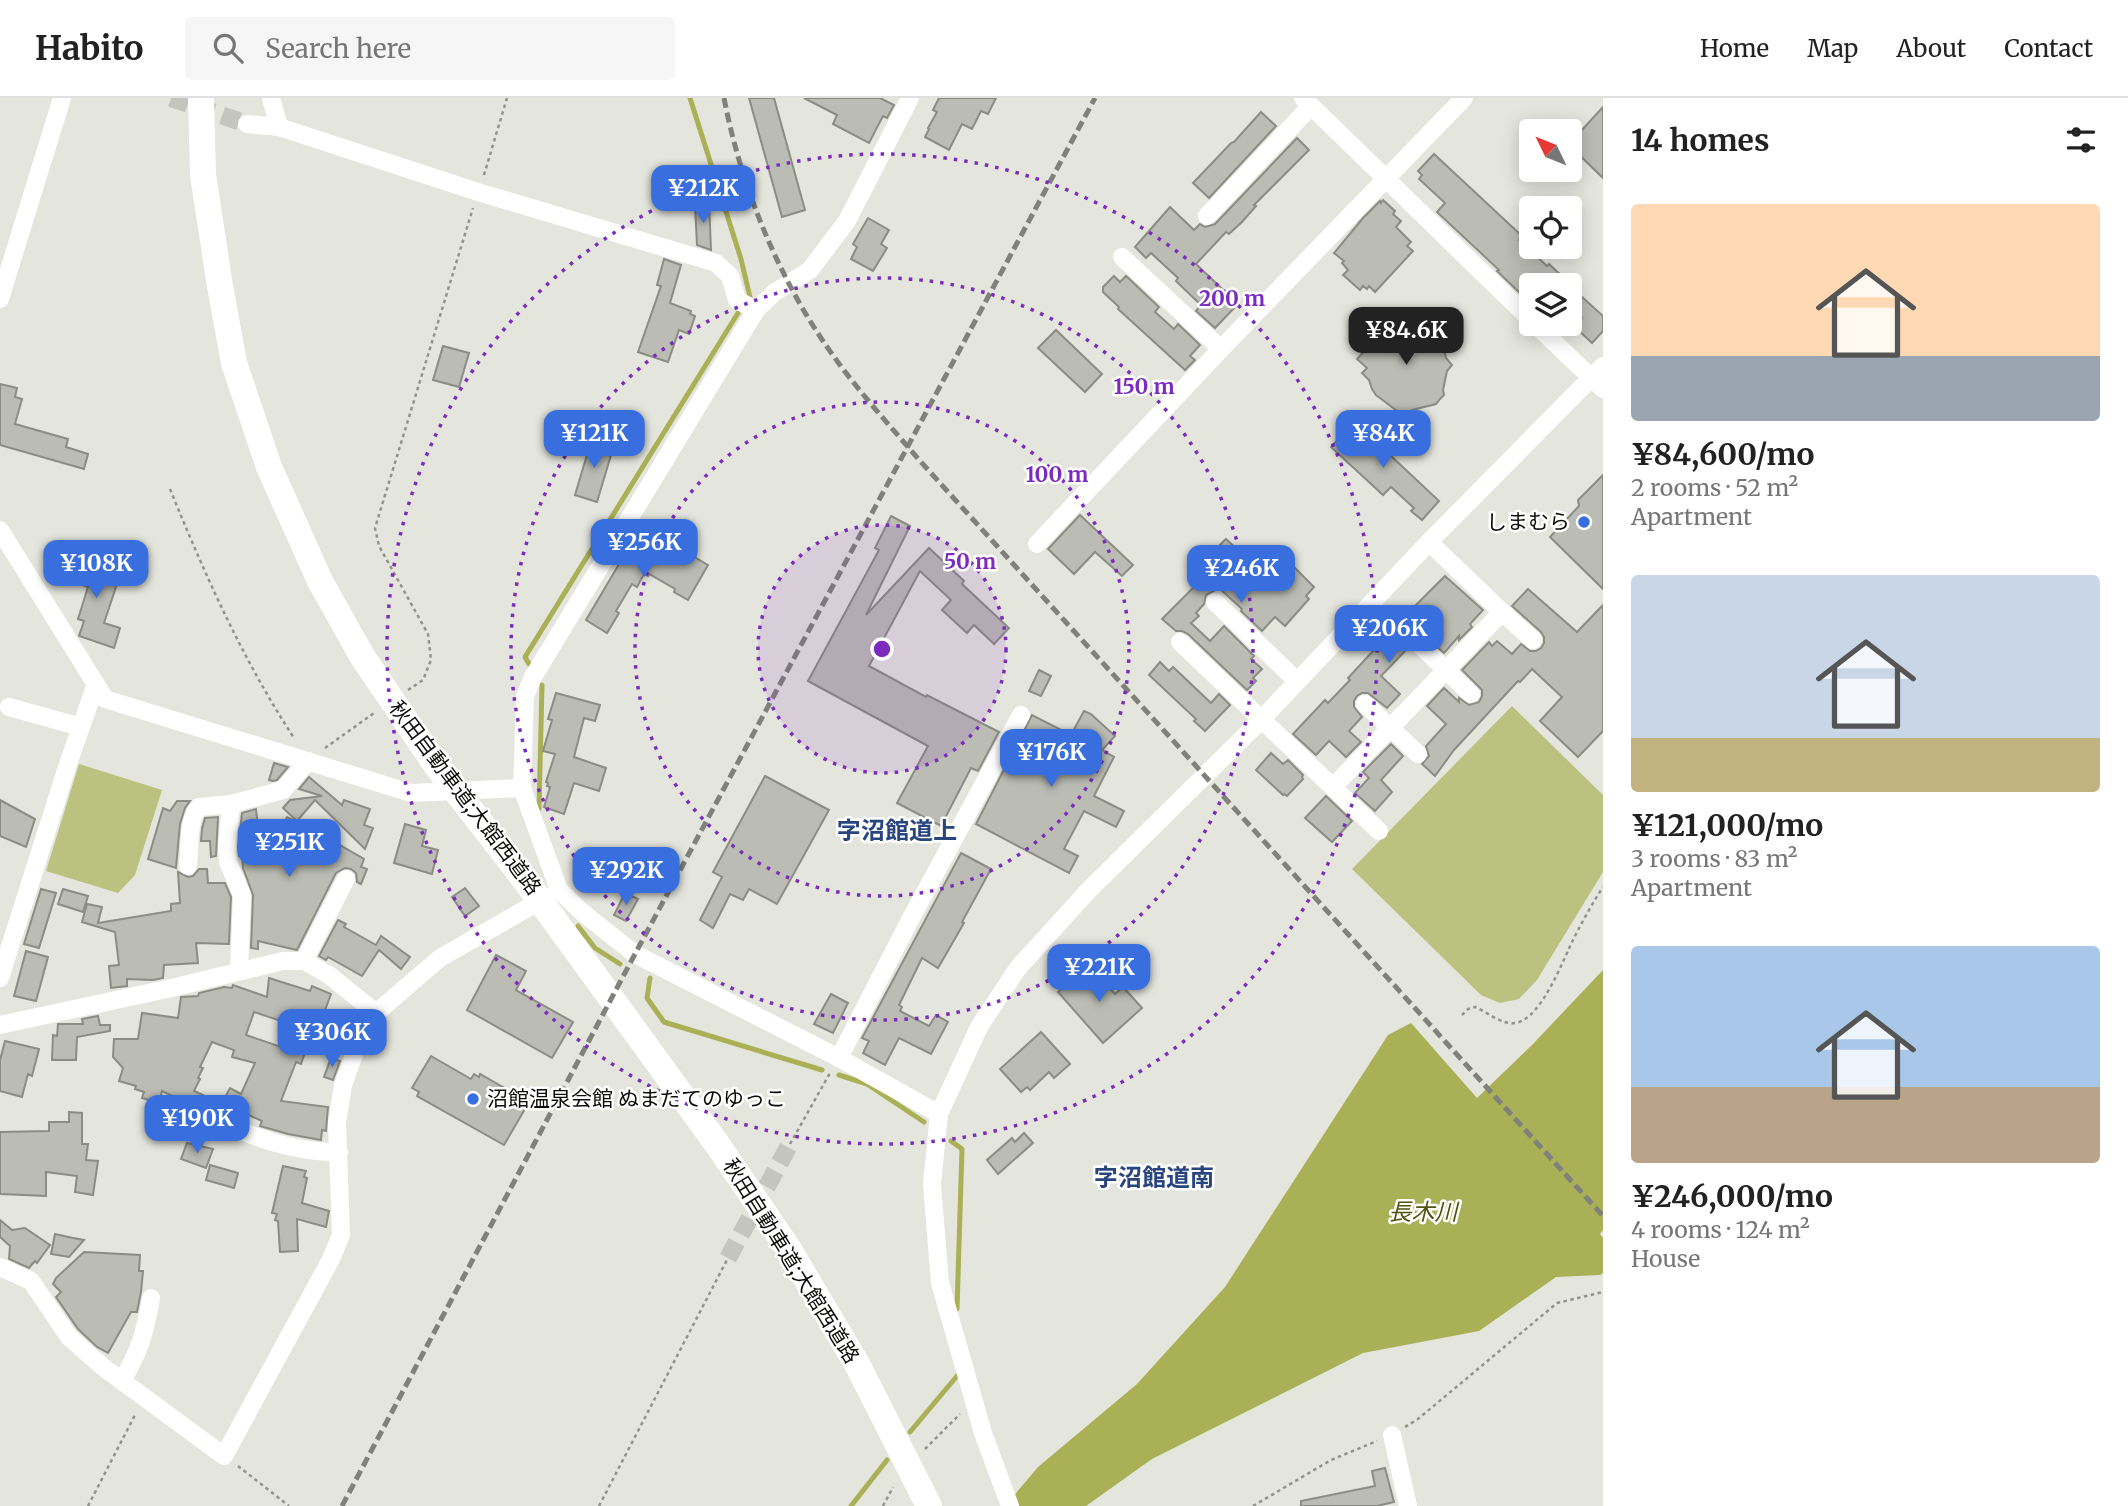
<!DOCTYPE html>
<meta charset="utf-8">
<style>
body{margin:0;font-family:Merriweather,"Noto Sans JP",serif;background:#f6f6f6;color:#222;height:100vh;display:flex;flex-direction:column;font-size:26px;white-space:nowrap}
*{box-sizing:border-box;margin:0}
p{font-size:23px;color:#767676}
.icon{flex:none;width:38px;height:38px;fill:none;stroke:currentColor;stroke-width:2;stroke-linecap:round;stroke-linejoin:round}
.map{position:relative;flex:1;overflow:hidden}
.side{display:flex;flex-direction:column;background:#fff;width:525px}
.side>*{flex:none}
.needle{width:46px;rotate:313deg}
.tools{position:absolute;left:1519px;top:21px;display:grid;gap:14px}
.tools a{display:grid;place-items:center;width:63px;height:63px;border-radius:7px;background:#fff;box-shadow:0 4px 18px #0003;font-size:35px}
.price{position:absolute;translate:-50% -60px;padding:0 16px;border-radius:14px;background:#386edd;color:#fff;font-size:23px;line-height:46px;filter:drop-shadow(0 2px 4px #0008)}
.price::after{content:'';position:absolute;left:50%;top:42px;width:21px;height:16px;margin-left:-10px;background:inherit;clip-path:polygon(0 0,100% 0,50% 100%)}
.price.on{background:#222;color:#fff}
ul{padding:0;list-style:none}
li{display:grid;align-content:center;gap:14px;height:371px;padding:0 28px}
li span{display:grid;place-items:center;height:217px;border-radius:7px;color:#555}
li>.icon{margin-inline-start:auto}
span .icon{width:126px;height:126px;fill:#fffc;stroke-width:1}
li b{font-size:30px}
h2{display:flex;justify-content:space-between;align-items:center;height:84px;padding:0 28px;font-size:30px}
header{display:flex;align-items:center;gap:42px;box-sizing:border-box;height:98px;padding:0 35px;background:#fff;border-bottom:2px solid #e0e0e0}
header strong{font-size:33px}
nav{display:flex;gap:38px;margin-inline-start:auto;font-size:24px}
.search{width:490px;height:63px;background:#f6f6f6;display:flex;align-items:center;gap:18px;box-sizing:border-box;padding:0 24px;border-radius:7px;color:#767676;font-size:26px}
main{display:flex;flex:1;min-height:0}
.map>svg:first-child{display:block}
.green{fill:#bbc17e}
.water{fill:#a9b055}
.lines{fill:none;stroke-linecap:round;stroke-linejoin:round}
.stream{stroke:#a9b055;stroke-width:5}
.building{fill:#bbbcb4;stroke:#8b8c84;stroke-width:2;fill-rule:evenodd}
.minor-tunnel{stroke:#c4c5be;stroke-width:18;stroke-dasharray:18 9;stroke-linecap:butt}
.path{stroke:#92938d;stroke-width:2.5;stroke-dasharray:3.5 3.5;stroke-linecap:butt}
.minor{stroke:#fff;stroke-width:18}
.highway{stroke:#fff;stroke-width:26}
.rail{stroke:#81817c;stroke-width:5;stroke-dasharray:10 5;stroke-linecap:butt}
.ring{fill:none;stroke:#7b2cbf;stroke-width:3.5;stroke-dasharray:3.5 7}
.poi-dot{fill:#386edd;stroke:#fff;stroke-width:2.5}
.labels{text-anchor:middle;stroke-width:5;stroke-linejoin:round;paint-order:stroke}
.poi-label{font-size:21px;fill:#0d0d0b;stroke:#fff;text-anchor:end}
.street-label{font-size:21px;fill:#0d0d0b;stroke:#fff}
.water-label{font-size:23px;font-style:italic;fill:#515510;stroke:#fff}
.quarter-label{font-size:24px;font-weight:bold;fill:#29457d;stroke:#fff}
.centre{fill:#7b2cbf;stroke:#fff;stroke-width:3.5}
.ring-label{font-size:21px;text-anchor:middle;font-weight:bold;fill:#7b2cbf;stroke:#fff;stroke-width:5;stroke-linejoin:round;paint-order:stroke}
</style>
<header>
<strong>Habito</strong>
<div class="search"><svg class="icon" aria-label="search" viewBox="0 0 24 24"><circle cx="10" cy="10" r="6"/><path d="M15 15l6 6"/></svg>Search here</div>
<nav><a>Home</a><a>Map</a><a>About</a><a>Contact</a></nav>
</header>
<main>
<div class="map">
<svg width="1603" height="1408" viewBox="0 0 1603 1408">
<rect width="100%" height="100%" fill="#e4e5dd"/>
<!-- green -->
<g class="green">
<path d="M1512,608L1603,697V774L1537,882L1519,901L1500,905L1481,897L1352,771Z"/>
<path d="M79,666L162,692L135,777L118,795L46,773Z"/>
</g>
<!-- water -->
<path class="water" d="M1603,872V1132L1600,1136L1603,1140V1175L1600,1177L1556,1179L1479,1233L1363,1255L1152,1361L1086,1408H1005L1038,1369L1137,1286L1225,1189L1388,937L1411,925L1477,1000L1532,947Z"/>
<g class="lines">
<!-- stream -->
<g class="stream">
<path d="M690,0L741,161L750,199"/>
<path d="M529,566L525,559L738,215"/>
<path d="M539,711L542,587"/>
<path d="M578,828L595,850L620,866"/>
<path d="M650,880L647,900L664,924L822,972"/>
<path d="M839,977L867,986L924,1024"/>
<path d="M951,1043L962,1051L957,1211"/>
<path d="M910,1334L962,1272"/>
<path d="M851,1408L887,1362"/>
</g>
</g>
<!-- building -->
<g class="building">
<path d="M749,0H774L805,112L782,119Z"/>
<path d="M804,0H880L894,7L887,20L883,18L869,45L833,26L837,17Z"/>
<path d="M939,0H996L988,16L981,13L972,31L962,26L949,52L925,39L929,31L928,30L937,14L933,12Z"/>
<path d="M1603,9V80L1570,48V45Z"/>
<path d="M1261,14L1276,28L1209,100L1193,85L1231,45L1234,44Z"/>
<path d="M1297,40L1309,52L1254,107L1256,108L1242,124L1229,136L1226,134L1196,166L1238,206L1215,230L1196,213L1201,207L1176,183L1178,180L1151,155L1146,160L1135,149L1170,109L1194,132L1200,126L1205,129L1215,126Z"/>
<path d="M1434,56L1523,139L1519,142L1547,168L1549,166L1564,180L1557,187H1531V200L1524,193L1521,196L1497,173L1499,172L1437,114L1445,105L1419,81L1422,77L1418,73Z"/>
<path d="M1383,102L1395,113L1393,116L1401,123L1396,129L1411,144L1407,148L1413,153L1375,194L1369,188L1367,191L1363,188L1360,192L1343,177L1348,172L1342,165L1344,163L1334,155L1363,120L1380,103L1381,105Z"/>
<path d="M709,105L711,152L697,147L695,106Z"/>
<path d="M868,120L889,132L881,146L887,150L873,173L851,161L857,149L853,146Z"/>
<path d="M664,161L681,167L670,205L691,213L690,216L695,218L689,236L679,232L668,264L638,254L661,188L657,187Z"/>
<path d="M1114,178L1120,184L1126,178L1159,209L1155,214L1174,231L1178,226L1200,247L1190,258L1195,262L1185,272L1118,211L1119,209L1103,194V189Z"/>
<path d="M1570,188L1603,218V233L1592,245L1574,228L1582,220L1570,208Z"/>
<path d="M1399,216L1417,232L1432,239L1445,255L1446,260L1452,267L1447,273L1443,292L1444,297L1440,301L1436,306L1412,312L1405,319L1376,297L1372,291L1369,282L1362,275L1367,270L1357,261Z"/>
<path d="M1056,232L1102,276L1085,294L1038,250Z"/>
<path d="M443,248L469,255L459,289L433,282Z"/>
<path d="M0,286L17,290L15,299L22,301L15,326L68,341L66,349L88,356L84,371L0,347Z"/>
<path d="M1355,324L1439,403L1422,422L1411,413L1414,410L1391,389L1383,397L1331,349Z"/>
<path d="M592,340L614,347L597,404L575,397Z"/>
<path d="M1603,377V491L1550,439L1579,408L1578,402Z"/>
<path d="M1080,417L1133,467L1122,478L1095,454L1074,476L1048,451Z"/>
<path d="M891,418L910,428L866,517L929,450L964,483L962,486L1009,530L994,546L974,527L967,535L942,512L951,502L920,473L869,568L926,599L927,597L999,634L978,673L971,670L941,728L897,705L928,648L808,583L879,452L875,450Z"/>
<path d="M635,439L669,459L670,457L684,465L689,456L708,467L688,502L674,494L675,491L649,476L648,478L644,476L637,489L632,486L616,513L619,515L607,535L586,522Z"/>
<path d="M1226,441L1239,453L1232,460L1252,479L1277,452L1314,489L1306,498L1309,501L1285,528L1275,519L1262,533L1241,513L1242,511L1219,490L1206,497L1204,506L1196,515L1199,518L1191,525L1210,543L1224,528L1254,558L1251,561L1262,571L1253,580L1256,583L1247,592L1188,536L1182,533H1176L1162,521L1204,479L1195,471Z"/>
<path d="M72,459L123,475L119,487L117,486L104,525L120,530L114,550L79,538L84,523L78,521L88,489L65,481Z"/>
<path d="M1445,478L1483,512L1470,526L1472,529L1459,542V538L1444,555L1423,536H1418L1412,539L1409,549L1381,578L1400,596L1387,610L1368,595H1362L1357,598L1354,603V609L1362,619L1349,633L1361,644L1346,659L1329,643L1316,657L1293,636L1325,602L1328,605L1350,582L1348,580L1411,512Z"/>
<path d="M1528,491L1577,534L1603,507V633L1578,659L1540,623L1562,599L1532,571L1520,584L1518,583L1454,652L1435,678L1422,666L1429,658L1426,648L1446,626L1427,608L1444,590L1459,604V600L1469,607L1479,604L1482,598V592L1462,572L1489,544L1492,548L1497,543L1512,556L1521,546L1530,553H1536L1541,550L1544,545V539L1541,534L1512,508Z"/>
<path d="M1160,564L1169,573L1173,569L1211,605L1219,596L1230,607L1205,633L1194,623L1196,621L1149,577Z"/>
<path d="M1039,572L1051,578L1041,598L1029,593Z"/>
<path d="M556,595L600,607L595,623L584,620L574,659L606,670L599,693L574,685L564,716L544,709L550,689L547,688L548,685L546,684L555,656L543,653L552,622L548,621Z"/>
<path d="M1084,613L1091,616L1115,638L1102,652L1114,659L1094,698L1124,713L1116,729L1084,713L1064,751L1078,758L1069,775L976,726L1032,617L1071,637Z"/>
<path d="M1391,646L1403,658L1381,682L1392,694L1375,713L1355,695L1369,680L1363,674Z"/>
<path d="M1271,655L1283,666L1288,662L1303,677L1302,679L1303,681L1287,698L1284,696L1283,697L1256,672Z"/>
<path d="M274,665L288,669L277,682L273,683L269,682Z"/>
<path d="M765,678L829,712L777,806L749,791L743,802L730,796L713,830L700,822L722,779L713,774Z"/>
<path d="M309,679L342,707L344,702L370,711L364,727L373,730L365,751L315,702L297,723L283,710L290,702L322,698L299,691Z"/>
<path d="M1326,698L1352,723L1332,744L1305,720Z"/>
<path d="M0,702L35,721L26,749L0,738Z"/>
<path d="M177,703H190L185,710L180,726L176,770L148,761L163,710L170,713Z"/>
<path d="M256,711L259,739L262,736L264,760L287,719L301,726L299,729L324,738L364,761L361,769L367,771L361,786L357,784L356,775L351,771L345,770L336,775L297,852L258,843V851L251,850L253,797L243,770L242,758H239L238,749L242,715Z"/>
<path d="M218,719L216,758L211,759L210,743H201L202,731L205,720Z"/>
<path d="M405,726L426,732L422,748L438,752L432,776L394,765Z"/>
<path d="M961,755L991,771L962,824L964,825L938,870L922,860L899,907L902,909L900,913L929,928L936,917L948,924L931,956L899,940L885,967L863,955L869,943L862,940Z"/>
<path d="M199,771H207L208,785H225L231,799L229,846L196,845L198,865L164,867L163,880L153,882L127,881V888L111,890L109,868L119,867L115,834L82,824L87,806L102,809L98,825L171,813V806L180,805L178,774L188,779L193,778Z"/>
<path d="M465,790L479,808L465,818L452,799Z"/>
<path d="M41,791L56,795L39,850L24,846Z"/>
<path d="M63,791L88,798L83,814L58,806Z"/>
<path d="M625,795L638,801L626,823L614,817Z"/>
<path d="M338,822L346,826L344,829L376,847L381,838L410,859L401,871L379,852L362,878L328,859L326,862L319,858Z"/>
<path d="M26,853L48,859L36,903L14,898Z"/>
<path d="M496,857L526,873L516,892L573,924L552,960L467,912Z"/>
<path d="M1089,867L1115,896L1123,889L1142,910L1103,945L1058,894Z"/>
<path d="M269,880L310,893L312,888L331,896L313,944L309,943L301,966L296,964L281,1003L328,1009L326,1033L322,1032L321,1042L288,1036L260,1028L262,1023L222,1005L230,990L241,996L255,965L232,959L234,952L212,944L200,969L203,970L198,980L200,981L194,993L225,1007L223,1014L204,1007L195,1009L162,993L159,1005L142,1000L144,994L135,991L136,988L119,983L123,970L113,959L114,941H138L142,915L178,920L181,899L198,898L199,895L224,889L232,890L233,887L267,899ZM254,914L296,928L287,951L246,937Z"/>
<path d="M831,896L848,905L833,935L814,926Z"/>
<path d="M98,918L100,927H110V933L77,939L76,962H52L53,937L57,938L58,926H83L82,921Z"/>
<path d="M1041,934L1070,966L1054,980L1049,974L1030,992L1027,989L1021,994L1000,971Z"/>
<path d="M5,943L39,951L32,978L28,976L22,999L0,993V962Z"/>
<path d="M431,958L471,981L474,976L479,979L480,976L529,1004L504,1047L417,998L419,994L412,990Z"/>
<path d="M331,960L340,963L333,982L324,979Z"/>
<path d="M69,1014L82,1015V1046H88L86,1062L98,1063L93,1097L75,1094L77,1078L46,1074V1098L0,1096V1034L49,1033V1024H69Z"/>
<path d="M1024,1035L1033,1045L998,1076L987,1062L1012,1040L1015,1044Z"/>
<path d="M187,1045L213,1051L206,1070L181,1061Z"/>
<path d="M210,1067L238,1075L234,1090L206,1082Z"/>
<path d="M283,1068L306,1073L304,1079L307,1080L302,1105L329,1113L326,1129L297,1121L298,1153L280,1154L278,1123L275,1122L277,1116L272,1115Z"/>
<path d="M0,1122L12,1132L25,1130L50,1147L37,1165L35,1163L29,1170L9,1161L10,1148L0,1139Z"/>
<path d="M55,1136L73,1140L84,1142L69,1159L51,1156Z"/>
<path d="M84,1154L140,1157L139,1173H143L141,1194L137,1214H131L108,1255L97,1249L78,1231L56,1199L61,1194L53,1186L56,1180Z"/>
<path d="M1385,1370L1394,1404L1377,1408H1301V1403L1375,1388L1372,1373Z"/>
</g>
<g class="lines">
<!-- minor-tunnel -->
<g class="minor-tunnel">
<path d="M171,0L247,26"/>
<path d="M728,1160L790,1046"/>
</g>
<!-- path -->
<g class="path">
<path d="M484,77L507,0"/>
<path d="M170,391C205,477 243,562 294,640"/>
<path d="M408,592L423,582L431,562L428,536L379,448L375,430L473,110"/>
<path d="M325,650L374,615"/>
<path d="M1462,917L1468,911L1475,909C1487,914 1502,927 1515,925C1541,922 1563,862 1573,842C1582,824 1592,806 1603,789"/>
<path d="M790,1046L830,975"/>
<path d="M1405,1329L1418,1321L1557,1205L1603,1194"/>
<path d="M925,1351L960,1316"/>
<path d="M238,1368L289,1408"/>
<path d="M88,1408L136,1315"/>
<path d="M599,1408L728,1160"/>
<path d="M883,1408L893,1389"/>
<path d="M1253,1408L1331,1362L1377,1343"/>
</g>
<!-- minor -->
<g class="minor">
<path d="M271,0L279,29"/>
<path d="M910,0L847,123L810,172L775,194L756,212L533,579L525,598L522,690L559,792L583,815L635,856L839,960L939,1016"/>
<path d="M1303,0L1531,222"/>
<path d="M247,26L279,29L478,94L716,165L730,178L737,202L756,212"/>
<path d="M1207,118L1311,8"/>
<path d="M1122,159L1221,251"/>
<path d="M0,201L62,0"/>
<path d="M1535,226L1603,291"/>
<path d="M0,432L105,601L411,695L522,690"/>
<path d="M1037,446L1221,251L1464,0"/>
<path d="M1215,504L1297,583"/>
<path d="M1502,514L1533,542"/>
<path d="M1180,544L1379,733"/>
<path d="M1420,547L1471,596"/>
<path d="M1365,606L1418,656"/>
<path d="M9,609L81,629"/>
<path d="M1333,689L1502,514L1429,444"/>
<path d="M231,706L227,749L228,764L242,797L239,873"/>
<path d="M188,768C190,751 187,722 199,709L231,706L283,692L308,663"/>
<path d="M304,863L346,781"/>
<path d="M0,880L68,666L96,586"/>
<path d="M0,927L167,891L283,863H304L329,877L376,915"/>
<path d="M839,960L910,822L1021,617"/>
<path d="M201,1018C246,1035 290,1055 339,1054"/>
<path d="M0,1169L31,1183L69,1239L103,1269L224,1358L331,1161L341,1137L337,1025L343,987L360,940L376,915L440,860L547,799"/>
<path d="M122,1283C140,1252 145,1235 151,1200"/>
<path d="M1392,1337L1408,1408"/>
<path d="M1010,1408L983,1335L940,1185L932,1086L939,1016L979,929L1018,870L1088,793L1261,622L1429,444L1603,268"/>
</g>
<!-- highway -->
<path class="highway" d="M201,0L203,77L220,188L234,265L269,369L320,483L362,558L436,667L531,790L717,1046L788,1150L857,1266L929,1408"/>
<!-- rail -->
<g class="rail">
<path d="M724,0C741,89 779,182 832,256C859,294 891,329 921,364L1603,1118"/>
<path d="M342,1408L635,856L1095,0"/>
</g>
</g>
<!-- distance rings -->
<circle cx="882" cy="551" r="124" fill="#7b2cbf" fill-opacity=".12"/>
<g class="ring">
<circle cx="882" cy="551" r="124"/>
<circle cx="882" cy="551" r="247"/>
<circle cx="882" cy="551" r="371"/>
<circle cx="882" cy="551" r="495"/>
</g>
<!-- markers -->
<g class="poi-dot">
<circle cx="1584" cy="424" r="7"/>
<circle cx="473" cy="1001" r="7"/>
</g>
<g class="labels">
<!-- poi labels -->
<g class="poi-label">
<text x="1570" y="431">しまむら</text>
<text x="487" y="1008" text-anchor="start">沼館温泉会館 ぬまだてのゆっこ</text>
</g>
<!-- street labels -->
<g class="street-label">
<text transform="translate(465 700) rotate(53)" y="7">秋田自動車道;大館西道路</text>
<text transform="translate(791 1163) rotate(58)" y="7">秋田自動車道;大館西道路</text>
</g>
<!-- water labels -->
<g class="water-label">
<text x="1423" y="1122">長木川</text>
</g>
<!-- quarter labels -->
<g class="quarter-label">
<text x="897" y="741">字沼館道上</text>
<text x="1154" y="1088">字沼館道南</text>
</g>
</g>
<circle cx="882" cy="551" r="10" class="centre"/>
<g class="ring-label">
<text x="1232" y="208">200 m</text>
<text x="1144" y="296">150 m</text>
<text x="1057" y="384">100 m</text>
<text x="970" y="471">50 m</text>
</g>
</svg>
<div class="tools">
<a><svg class="needle" viewBox="-14 -14 28 28"><path d="M0-13l5 13h-10z" fill="#e53935"/><path d="M0 13l5-13h-10z" fill="#767676"/></svg></a>
<a><svg class="icon" aria-label="locate" viewBox="0 0 24 24"><circle cx="12" cy="12" r="6"/><path d="M12 2v4M12 18v4M2 12h4M18 12h4"/></svg></a>
<a><svg class="icon" aria-label="layers" viewBox="0 0 24 24"><path d="M12 4l9 5-9 5-9-5zM3 14l9 5 9-5"/></svg></a>
</div>
<b class="price" style="left:703px;top:127px">¥212K</b>
<b class="price on" style="left:1406px;top:269px">¥84.6K</b>
<b class="price" style="left:594px;top:372px">¥121K</b>
<b class="price" style="left:1383px;top:372px">¥84K</b>
<b class="price" style="left:644px;top:481px">¥256K</b>
<b class="price" style="left:96px;top:502px">¥108K</b>
<b class="price" style="left:1241px;top:507px">¥246K</b>
<b class="price" style="left:1389px;top:567px">¥206K</b>
<b class="price" style="left:1051px;top:691px">¥176K</b>
<b class="price" style="left:289px;top:781px">¥251K</b>
<b class="price" style="left:626px;top:809px">¥292K</b>
<b class="price" style="left:1099px;top:906px">¥221K</b>
<b class="price" style="left:332px;top:971px">¥306K</b>
<b class="price" style="left:197px;top:1057px">¥190K</b>
</div>
<section class="side">
<h2>14 homes<svg class="icon" aria-label="filters" viewBox="0 0 24 24"><path d="M4 7h16M4 17h16"/><circle cx="9" cy="7" r="2"/><circle cx="15" cy="17" r="2"/></svg></h2>
<ul>
<li><span style="background:linear-gradient(#ffd9b3 70%,#9aa5b1 0)"><svg class="icon" aria-label="home" viewBox="0 0 24 24"><path d="M3 11l9-7 9 7M6 9v11h12V9"/></svg></span><div><b>¥84,600/mo</b><p>2 rooms · 52 m²</p><p>Apartment</p></div></li>
<li><span style="background:linear-gradient(#c9d6e8 75%,#c2b280 0)"><svg class="icon" aria-label="home" viewBox="0 0 24 24"><path d="M3 11l9-7 9 7M6 9v11h12V9"/></svg></span><div><b>¥121,000/mo</b><p>3 rooms · 83 m²</p><p>Apartment</p></div></li>
<li><span style="background:linear-gradient(#a9c7e8 65%,#b9a48a 0)"><svg class="icon" aria-label="home" viewBox="0 0 24 24"><path d="M3 11l9-7 9 7M6 9v11h12V9"/></svg></span><div><b>¥246,000/mo</b><p>4 rooms · 124 m²</p><p>House</p></div></li>
</ul>
</section>
</main>
